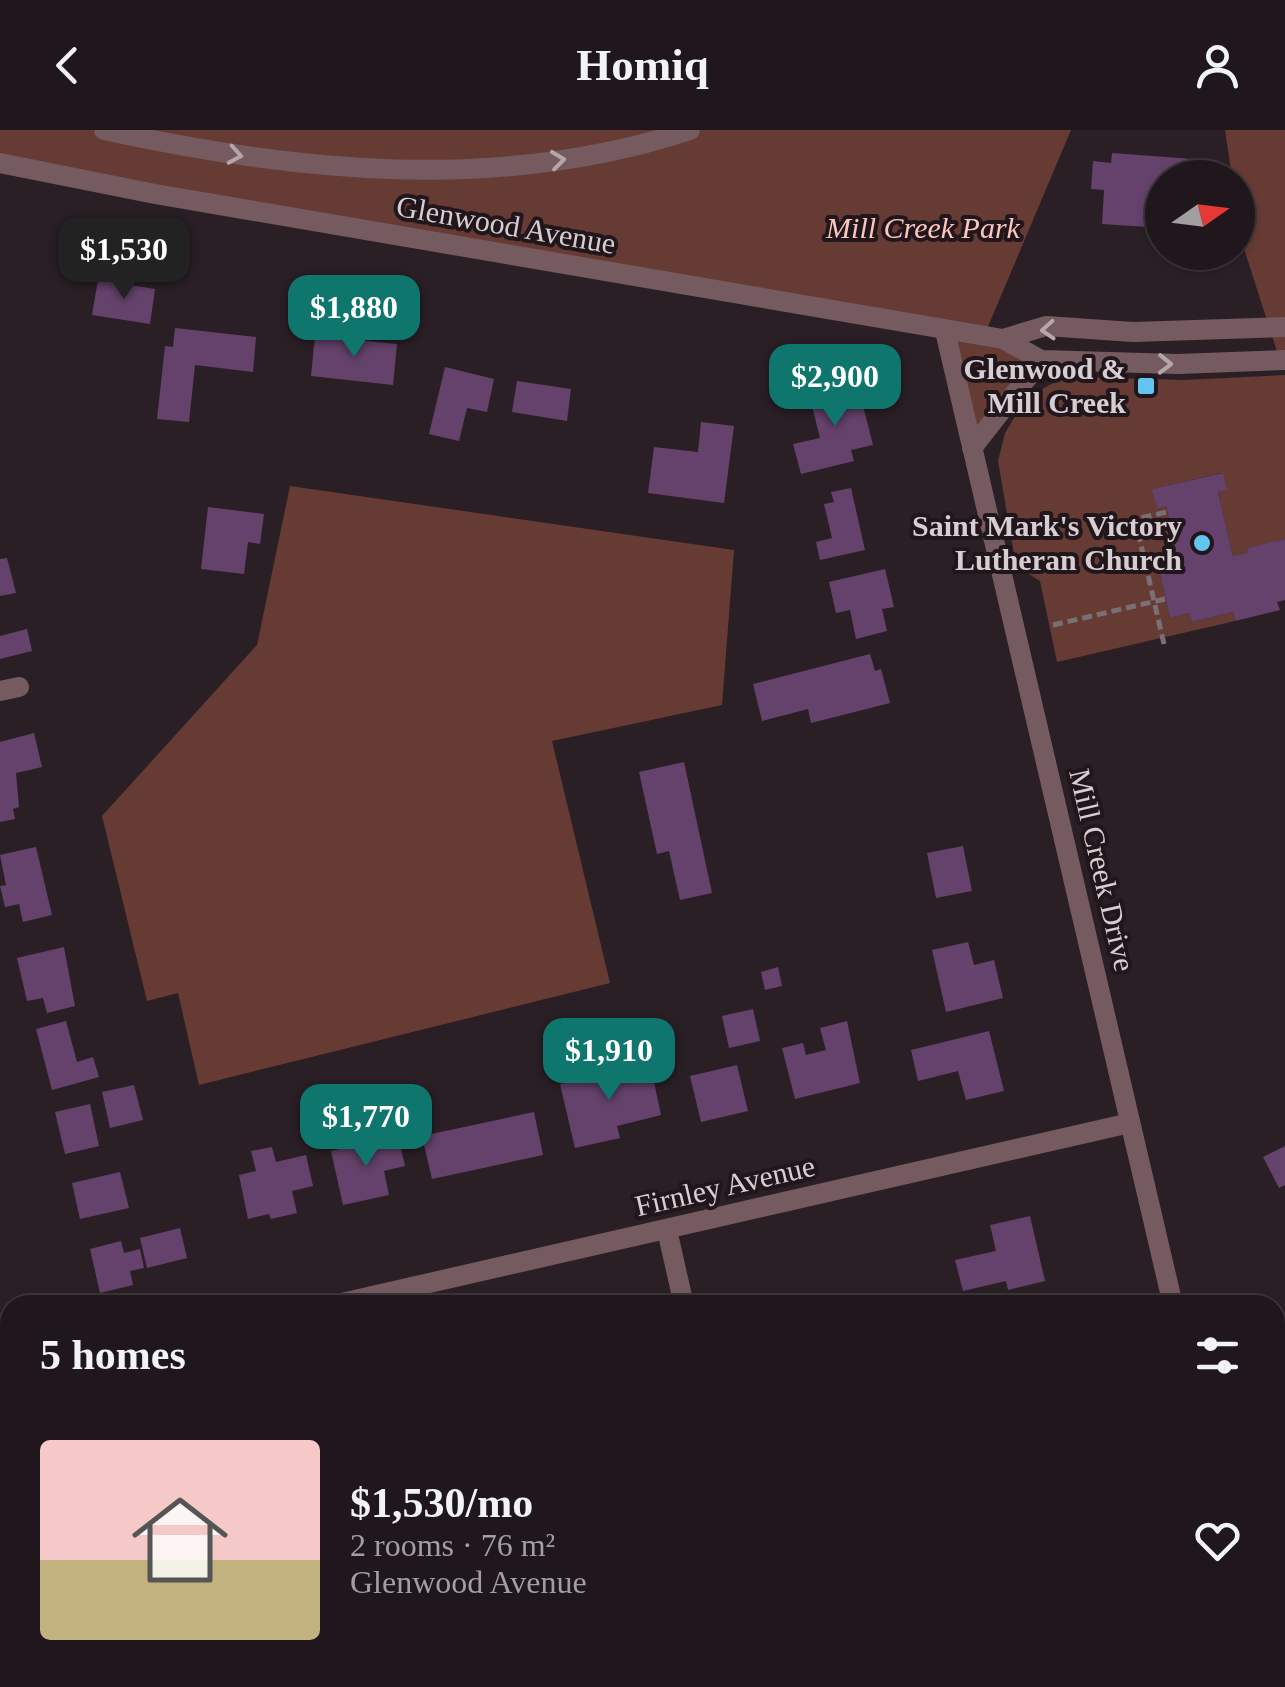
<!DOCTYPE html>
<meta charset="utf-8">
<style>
body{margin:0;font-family:"Times New Roman",serif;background:#282025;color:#f1f3f6;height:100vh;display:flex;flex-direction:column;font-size:38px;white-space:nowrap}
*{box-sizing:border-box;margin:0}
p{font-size:32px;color:#a29fa3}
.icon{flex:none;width:55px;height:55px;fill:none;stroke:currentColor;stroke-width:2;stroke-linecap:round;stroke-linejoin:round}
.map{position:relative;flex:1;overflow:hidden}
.sheet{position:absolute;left:0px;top:1165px;width:1285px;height:392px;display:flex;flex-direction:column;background:#20171c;border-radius:30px 30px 0 0;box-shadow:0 2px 8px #0004,0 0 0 2px #3d363b}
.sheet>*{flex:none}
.needle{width:65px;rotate:76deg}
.buttons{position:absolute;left:1145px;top:30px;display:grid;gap:20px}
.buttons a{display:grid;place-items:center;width:110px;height:110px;border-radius:50%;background:#20171c;box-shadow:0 2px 8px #0004,0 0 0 2px #3d363b;font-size:50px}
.price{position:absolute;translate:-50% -85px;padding:0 22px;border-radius:20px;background:#0f766e;color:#fff;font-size:32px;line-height:65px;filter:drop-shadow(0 2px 5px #0008)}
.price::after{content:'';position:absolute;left:50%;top:60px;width:30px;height:22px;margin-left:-15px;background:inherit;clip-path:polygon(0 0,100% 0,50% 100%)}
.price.selected{background:#222;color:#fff}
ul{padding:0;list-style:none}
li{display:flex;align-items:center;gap:30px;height:250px;padding:0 40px}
li span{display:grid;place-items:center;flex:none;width:280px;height:200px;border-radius:10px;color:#555}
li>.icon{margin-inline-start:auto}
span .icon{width:120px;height:120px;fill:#fffc;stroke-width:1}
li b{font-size:42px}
h2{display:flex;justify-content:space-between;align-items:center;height:120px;padding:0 40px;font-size:42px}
header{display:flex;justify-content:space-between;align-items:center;height:130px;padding:0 40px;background:#20171c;font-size:45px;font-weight:700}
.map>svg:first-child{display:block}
.green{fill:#663b33}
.building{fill:#65426b}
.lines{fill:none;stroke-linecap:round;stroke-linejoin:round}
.path{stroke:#7a6f75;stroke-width:5;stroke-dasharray:10 5;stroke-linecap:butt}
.minor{stroke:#755b5f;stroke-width:20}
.tertiary{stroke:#755b5f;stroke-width:20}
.oneway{stroke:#b5a6aa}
.poi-dot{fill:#64c5ee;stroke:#21161c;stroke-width:4}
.labels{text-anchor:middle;stroke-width:8;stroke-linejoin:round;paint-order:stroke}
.street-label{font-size:30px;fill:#d7ced2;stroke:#21161c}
.park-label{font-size:30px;font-style:italic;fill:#fdc6bb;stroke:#21161c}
.poi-label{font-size:30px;font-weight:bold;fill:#d7ced2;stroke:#21161c;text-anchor:end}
</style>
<header><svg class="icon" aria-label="back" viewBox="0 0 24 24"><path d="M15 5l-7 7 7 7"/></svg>Homiq<svg class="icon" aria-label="person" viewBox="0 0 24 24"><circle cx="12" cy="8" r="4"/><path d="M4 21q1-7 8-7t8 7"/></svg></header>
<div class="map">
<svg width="1285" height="1557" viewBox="0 0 1285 1557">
<rect width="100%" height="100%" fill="#2b1f26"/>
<!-- green -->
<g class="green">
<path d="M0,0H1071L984,206L1041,230L972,318L944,201L0,39Z"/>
<path d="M1225,0H1285V230L1280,231L1239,103L1238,48L1232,47Z"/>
<path d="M1285,245V409L1248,418V422L1233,426L1218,362L1226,360L1222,343L1153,359L1157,377L1166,376L1180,439L1160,444L1170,488L1189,483L1192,492L1233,482L1235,491L1057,532L1040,451L1024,441H1017L998,331L1005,303L1014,288L1044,258L1057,251L1080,247L1184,250Z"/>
<path d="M290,356L734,420L722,575L552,611L610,853L199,955L178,863L147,871L102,686L257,515Z"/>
</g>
<!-- building -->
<g class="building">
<path d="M1112,23L1219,31L1218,48H1162V98L1102,94L1104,60L1091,59L1093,31L1111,33Z"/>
<path d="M98,150L155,159L150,194L92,185Z"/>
<path d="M175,198L256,207L253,242L195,235L189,292L157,289L165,216L173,217Z"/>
<path d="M315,206L397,214L393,255L311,246Z"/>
<path d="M445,237L494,249L487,282L467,278L459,311L429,304Z"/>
<path d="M517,251L571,259L567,291L512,282Z"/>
<path d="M857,252L873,315L851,320L854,331L801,344L793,314L820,308L809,264Z"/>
<path d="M701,292L734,296L724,373L648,363L654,317L698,322Z"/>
<path d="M1223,343L1227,360L1218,362L1233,426L1248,422L1247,418L1285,409V470L1277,472L1280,480L1235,491L1233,482L1192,492L1189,483L1170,488L1160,444L1180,439L1166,376L1157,378L1152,359Z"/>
<path d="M851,358L865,420L820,430L816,412L832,408L824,374L834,372L831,362Z"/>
<path d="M208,377L264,384L260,414L248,412L244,444L201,439Z"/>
<path d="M7,428L16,463L0,466V429Z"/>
<path d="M885,439L894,477L882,479L887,501L856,509L850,480L836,483L829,452Z"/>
<path d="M27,499L32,521L0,529V506Z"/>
<path d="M870,524L875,541L881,539L890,573L811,593L808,579L762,591L753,554Z"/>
<path d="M34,603L42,637L16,643L19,677L13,679L15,689L0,692V612Z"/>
<path d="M684,632L712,763L680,770L669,721L657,724L639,642Z"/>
<path d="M963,716L972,761L936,768L927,723Z"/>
<path d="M36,717L52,785L23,792L19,774L5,777L0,756L6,755L0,725Z"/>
<path d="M968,812L974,835L994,830L1003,868L946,882L932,820Z"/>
<path d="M64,817L75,876L47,883L43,868L27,871L17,828Z"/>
<path d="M778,837L782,856L765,860L761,842Z"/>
<path d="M753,879L760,911L729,918L722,886Z"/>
<path d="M66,891L77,932L93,927L99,947L52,960L36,899Z"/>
<path d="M847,891L860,953L795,969L782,918L803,913L806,925L826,920L820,898Z"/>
<path d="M989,901L1004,961L966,970L958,941L918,951L911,920Z"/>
<path d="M650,933L661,985L617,996L620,1008L575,1018L560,954Z"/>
<path d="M737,935L748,981L701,992L690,946Z"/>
<path d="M134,955L143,990L110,998L102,962Z"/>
<path d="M90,974L99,1016L65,1024L55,982Z"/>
<path d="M534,982L543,1025L432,1049L422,1006Z"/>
<path d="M398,1006L405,1036L384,1041L389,1065L343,1075L331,1021Z"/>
<path d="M1285,1016V1055L1279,1058L1263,1027Z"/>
<path d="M272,1017L276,1032L306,1025L313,1056L292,1061L297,1083L271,1089L269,1084L248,1089L239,1045L256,1041L251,1021Z"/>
<path d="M120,1042L129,1078L80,1089L72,1053Z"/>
<path d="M1030,1086L1045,1151L1008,1160L1006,1151L963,1161L955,1130L996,1121L990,1095Z"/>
<path d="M180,1098L187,1128L147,1138L140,1108Z"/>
<path d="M121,1111L124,1123L140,1119L144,1138L130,1141L133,1155L100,1163L90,1119Z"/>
<path d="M233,1548L234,1557H202V1555Z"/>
<path d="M427,1548H485L487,1557H441V1554L429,1556Z"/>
</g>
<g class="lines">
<!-- path -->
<g class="path">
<path d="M1053,495L1165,469"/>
<path d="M1164,514L1135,389L1167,382"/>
</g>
<!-- minor -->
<g class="minor">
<path d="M104,0C297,42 499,63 690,0"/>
<path d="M945,201L1173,1175"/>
<path d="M972,318L1041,230"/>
<path d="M0,561L19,557"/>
<path d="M667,1100L684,1175"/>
<path d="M333,1175L1130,993"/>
<path d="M0,1213L10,1254"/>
<path d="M1275,1338L1285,1321"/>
<path d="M0,1486L10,1483"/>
<path d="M83,1548L85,1557"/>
<path d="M588,1548V1557"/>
<path d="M1261,1548L1263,1557"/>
<path d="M1145,1557L1151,1548"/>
</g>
<!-- tertiary -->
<g class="tertiary">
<path d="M0,33L155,64L1003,209L1041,230L1178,234L1285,230"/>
<path d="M1003,209L1046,196L1133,202L1285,197"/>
</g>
</g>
<!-- one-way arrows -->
<defs><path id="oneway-chevron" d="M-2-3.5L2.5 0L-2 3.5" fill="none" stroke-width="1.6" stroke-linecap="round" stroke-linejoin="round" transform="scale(2.5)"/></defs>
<g class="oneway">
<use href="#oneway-chevron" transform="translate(235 25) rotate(10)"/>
<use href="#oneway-chevron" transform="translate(558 30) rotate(-7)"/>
<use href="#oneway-chevron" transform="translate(1048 200) rotate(176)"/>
<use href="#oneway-chevron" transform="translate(1165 234) rotate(1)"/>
</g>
<!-- markers -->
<g class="poi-dot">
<rect x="1136" y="246" width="20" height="20" rx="5"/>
<circle cx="1202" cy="413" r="10"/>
</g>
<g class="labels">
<!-- street labels -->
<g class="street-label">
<text transform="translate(506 95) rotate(10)" y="10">Glenwood Avenue</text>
<text transform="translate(1102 740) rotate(77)" y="10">Mill Creek Drive</text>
<text transform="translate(725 1056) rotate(-13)" y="10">Firnley Avenue</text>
</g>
<!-- park labels -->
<g class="park-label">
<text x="923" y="108">Mill Creek Park</text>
</g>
<!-- poi labels -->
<g class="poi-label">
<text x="1126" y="249">Glenwood &amp;<tspan x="1126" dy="34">Mill Creek</tspan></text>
<text x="1182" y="406">Saint Mark's Victory<tspan x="1182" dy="34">Lutheran Church</tspan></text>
</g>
</g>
</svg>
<div class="buttons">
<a><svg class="needle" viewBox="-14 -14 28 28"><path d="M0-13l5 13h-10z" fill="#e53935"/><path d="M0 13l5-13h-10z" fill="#a29fa3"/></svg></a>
</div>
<b class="price selected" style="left:124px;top:172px">$1,530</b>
<b class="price" style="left:354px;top:230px">$1,880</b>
<b class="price" style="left:835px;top:299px">$2,900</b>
<b class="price" style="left:609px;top:973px">$1,910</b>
<b class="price" style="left:366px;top:1039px">$1,770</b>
<section class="sheet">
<h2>5 homes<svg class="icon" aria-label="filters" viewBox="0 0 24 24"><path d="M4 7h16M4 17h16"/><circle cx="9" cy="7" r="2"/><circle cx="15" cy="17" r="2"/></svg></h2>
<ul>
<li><span style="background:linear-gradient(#f6c9c9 60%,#c2b280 0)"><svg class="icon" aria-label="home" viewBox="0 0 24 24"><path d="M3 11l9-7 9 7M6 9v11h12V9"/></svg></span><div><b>$1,530/mo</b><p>2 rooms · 76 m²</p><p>Glenwood Avenue</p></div><svg class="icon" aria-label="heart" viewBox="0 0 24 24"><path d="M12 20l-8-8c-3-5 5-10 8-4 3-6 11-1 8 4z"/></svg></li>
</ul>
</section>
</div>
